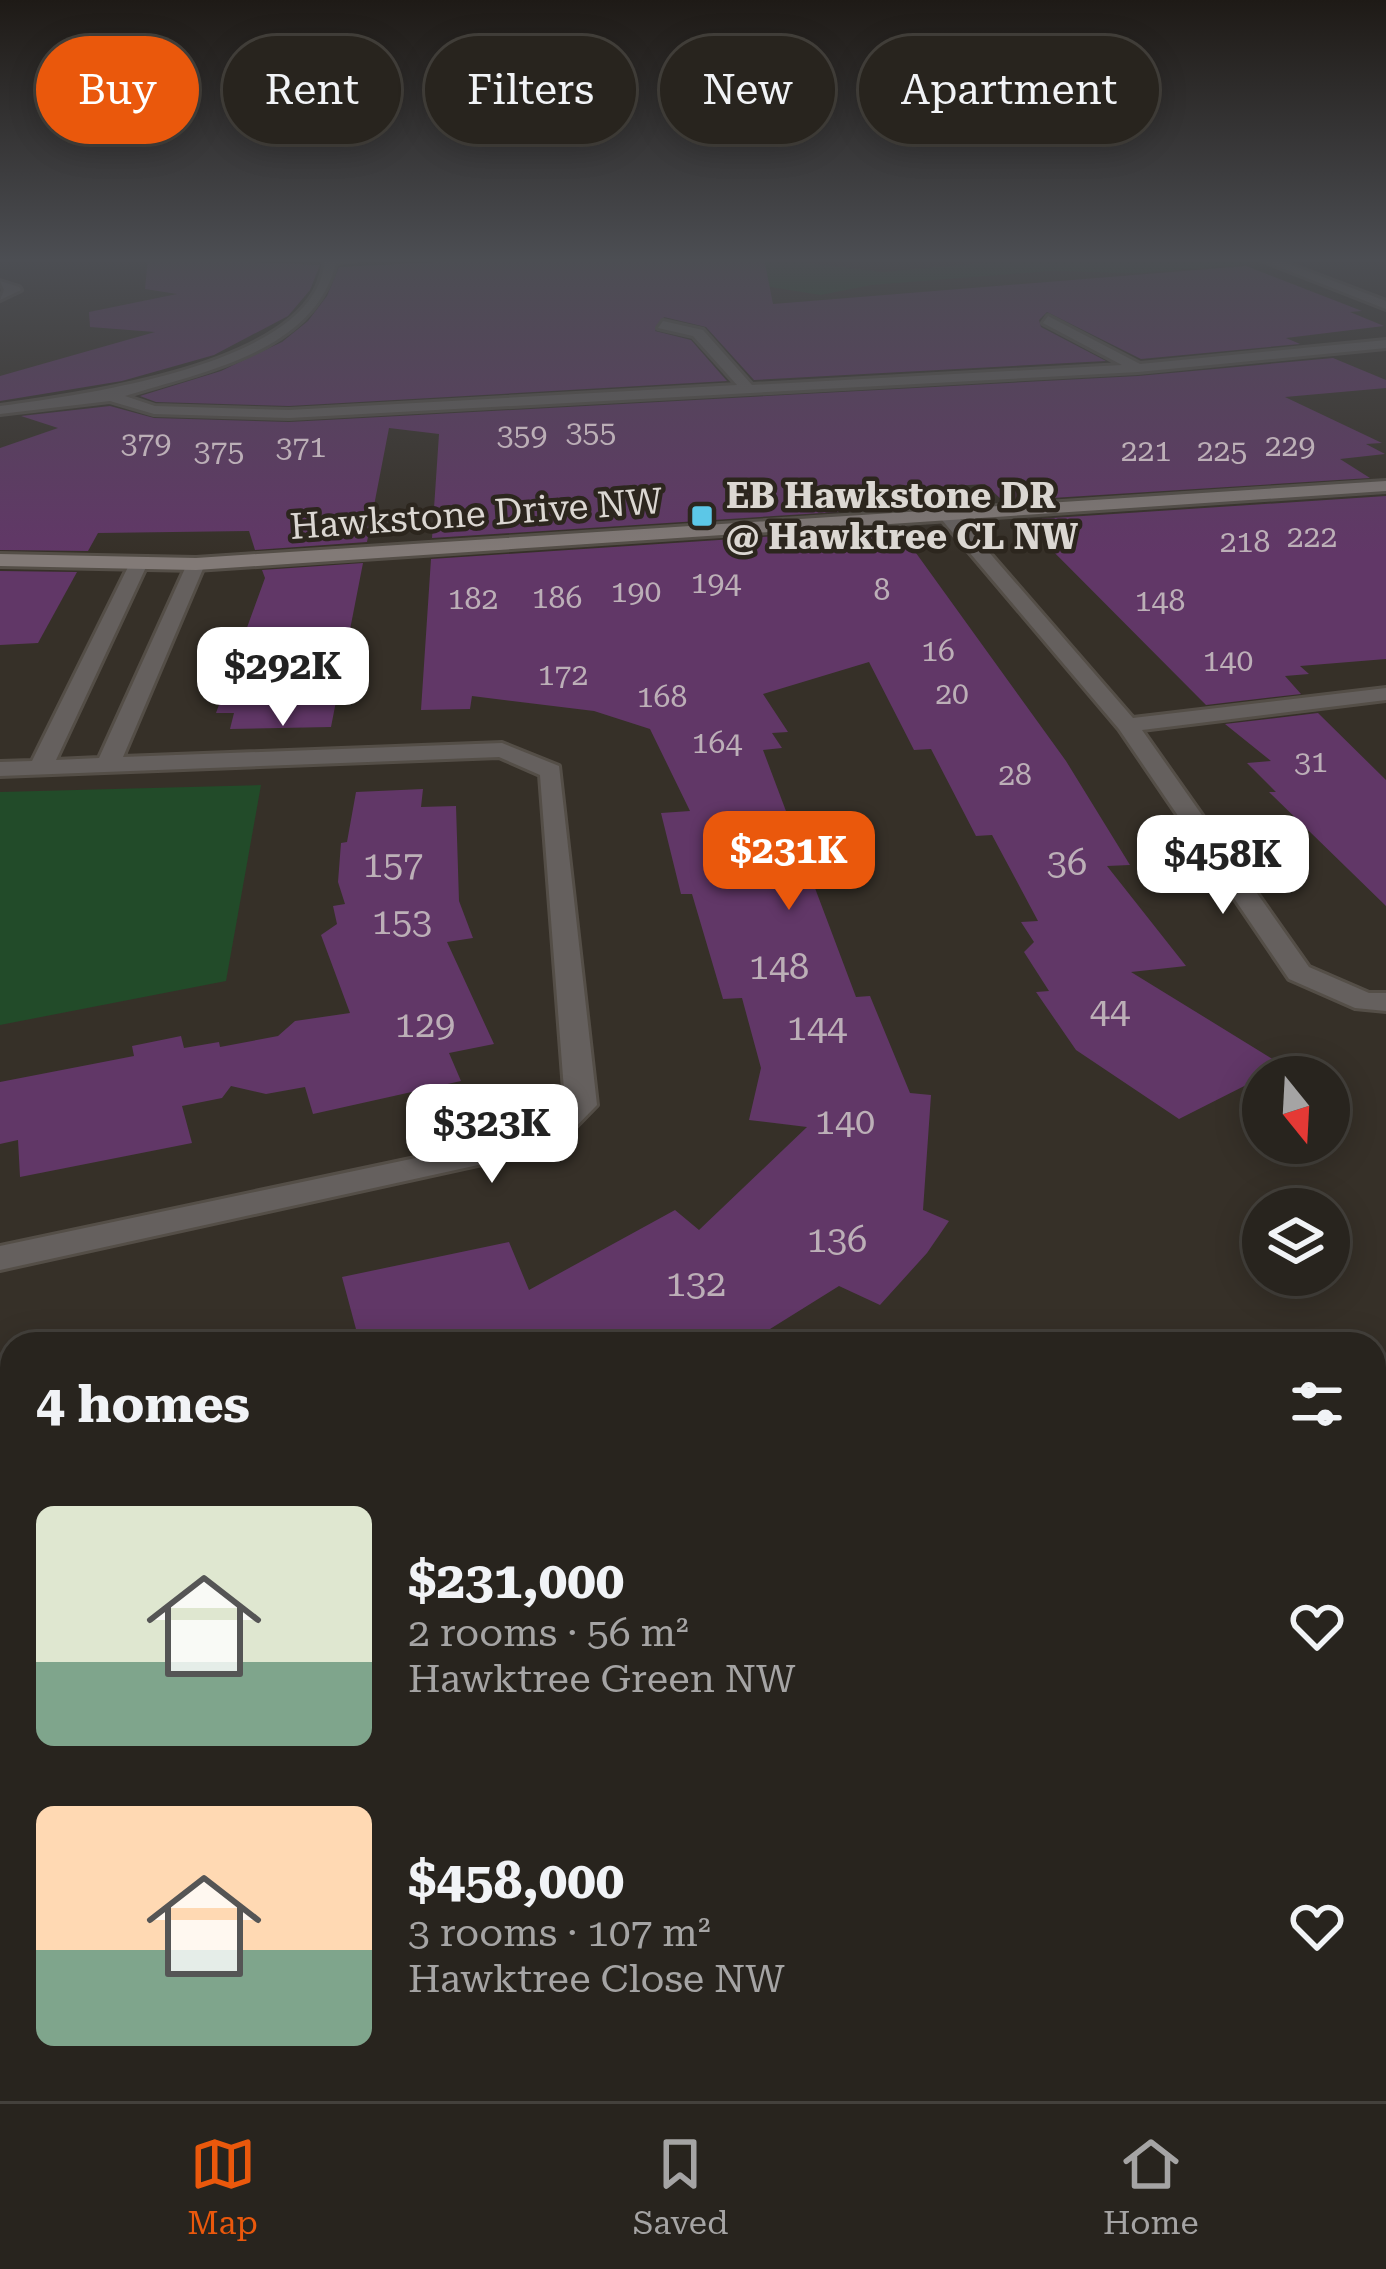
<!DOCTYPE html>
<meta charset="utf-8">
<style>
body{margin:0;font-family:"Roboto Serif",serif;background:#302c27;color:#f1f3f6;height:100vh;display:flex;flex-direction:column;font-size:45px;white-space:nowrap}
*{box-sizing:border-box;margin:0}
p{font-size:39px;color:#a5a4a4}
.icon{flex:none;width:66px;height:66px;fill:none;stroke:currentColor;stroke-width:2;stroke-linecap:round;stroke-linejoin:round}
.map{position:relative;flex:1;overflow:hidden}
.sheet{position:absolute;left:0px;top:1332px;width:1386px;height:771px;display:flex;flex-direction:column;background:#28241e;border-radius:36px 36px 0 0;box-shadow:0 6px 30px #0003,0 0 0 3px #44413c}
.sheet>*{flex:none}
.top-card{position:absolute;left:36px;top:36px;width:1314px;height:108px;display:flex;gap:24px}
.needle{width:78px;rotate:162deg}
.tools{position:absolute;left:1242px;top:1056px;display:grid;gap:24px}
.tools a{display:grid;place-items:center;width:108px;height:108px;border-radius:50%;background:#28241e;box-shadow:0 6px 30px #0003,0 0 0 3px #44413c;font-size:60px}
.price{position:absolute;translate:-50% -102px;padding:0 27px;border-radius:24px;background:#fff;color:#222;font-size:39px;line-height:78px;filter:drop-shadow(0 3px 6px #0008)}
.price::after{content:'';position:absolute;left:50%;top:72px;width:36px;height:27px;margin-left:-18px;background:inherit;clip-path:polygon(0 0,100% 0,50% 100%)}
.price.current{background:#ea580c;color:#fff}
ul{padding:0;list-style:none}
li{display:flex;align-items:center;gap:36px;height:300px;padding:0 36px}
li span{display:grid;place-items:center;flex:none;width:336px;height:240px;border-radius:18px;color:#555}
li>.icon{margin-inline-start:auto}
span .icon{width:144px;height:144px;fill:#fffc;stroke-width:1}
li b{font-size:51px}
h2{display:flex;justify-content:space-between;align-items:center;height:144px;padding:0 36px;font-size:51px}
.pill{padding:0 42px;border-radius:54px;background:#28241e;box-shadow:0 6px 30px #0003,0 0 0 3px #44413c;font-size:42px;line-height:108px}
.pill.current{background:#ea580c;color:#fff}
.dock{display:flex;justify-content:space-around;align-items:center;height:168px;border-top:3px solid #44413c;background:#28241e;font-size:33px;color:#a5a4a4}
.dock a{display:grid;justify-items:center;gap:6px}
.dock .current{color:#ea580c}
.map>svg:first-child{display:block}
.green{fill:#224b29}
.building{fill:#613767}
.lines{fill:none;stroke-linecap:round;stroke-linejoin:round}
.street-casing{stroke:#544e47;stroke-width:6}
.secondary-casing{stroke:#544e47;stroke-width:6}
.street{fill:#65605e;fill-rule:evenodd}
.secondary{fill:#827a77;fill-rule:evenodd}
.poi-dot{fill:#5cc7e7;stroke:#2c261e;stroke-width:4.5}
.labels{text-anchor:middle;stroke-width:9;stroke-linejoin:round;paint-order:stroke}
.far-number-label{font-size:30px;fill:#bcafb7}
.far-poi-label{font-size:36px;font-weight:bold;fill:#dbd7d2;stroke:#2c261e;text-anchor:start}
.far-street-label{font-size:36px;fill:#dbd7d2;stroke:#2c261e}
.number-label{font-size:36px;fill:#bcafb7}
</style>
<div class="map">
<svg width="1386" height="2101" viewBox="0 0 1386 2101">
<rect width="100%" height="100%" fill="#363028"/>
<!-- green -->
<g class="green">
<path d="M1036,258H1235L1251,264L1138,273L1050,271L871,285L821,295L712,278L351,292L783,260L883,272Z"/>
<path d="M261,785L226,981L0,1025V792Z"/>
</g>
<!-- building -->
<g class="building">
<path d="M148,258L320,265L310,290L288,316L214,355L122,381L0,401V376L155,332L90,327L89,312L177,294L145,289Z"/>
<path d="M520,258H764L773,304L1246,266L1362,311L1350,312L1384,326L1286,338L1300,344L1141,359L1047,312L1039,320L1041,327L1106,361L754,380L706,327L664,317L655,331L691,340L727,381L289,406L156,402L140,396L221,371L282,342L308,321L327,296L339,267Z"/>
<path d="M1333,358L1386,380V388L1285,397L1382,443L1366,444L1385,454L1340,459L1370,478L1003,501L985,484L873,491L885,509L432,538L439,434L389,428L367,542L255,550L249,531L98,533L88,551L0,550V448L58,428L21,416L110,406L154,418L289,422L1138,376Z"/>
<path d="M1386,496V659L1300,666L1309,674L1285,676L1301,694L1206,705L1022,520Z"/>
<path d="M898,528L1066,761L1130,865L1107,866L1186,966L1131,972L1284,1066L1179,1119L1076,1050L1036,992L1049,991L1024,952L1034,942L1021,922L1038,921L992,835L976,836L931,749L914,750L869,662L763,694L788,732L772,733L782,748L763,750L856,997L870,996L910,1093L931,1095L923,1210L949,1221L927,1253L880,1305L839,1286L746,1344H360L342,1277L509,1242L529,1290L675,1210L699,1230L807,1127L749,1120L761,1068L742,998L723,999L692,894H681L661,813L690,811L650,729L594,711L472,696L470,709L421,710L431,559Z"/>
<path d="M363,563L331,727L230,729L234,713H216L265,578L262,570Z"/>
<path d="M0,571L77,572L38,643L0,645Z"/>
<path d="M1318,713L1386,780V906L1269,792H1276L1247,763L1271,761L1225,724Z"/>
<path d="M423,789L421,807L456,806L459,901L473,938L447,942L494,1044L449,1053L461,1081L313,1114L305,1087L266,1094L231,1086L222,1098L182,1106L192,1143L20,1177L18,1140L0,1144V1082L134,1056L132,1046L181,1036L184,1048L219,1042L220,1047L278,1036L295,1021L350,1013L321,935L337,924L333,906L345,904L338,882L341,843L347,842L356,792Z"/>
</g>
<g class="lines">
<!-- street casing -->
<g class="street-casing">
<g id="street">
<path d="M326,258H366L336,263C314,353 201,372 125,396L155,406L289,410L737,385L693,336L658,328L663,321L703,330L752,385L1122,365L1043,323L1048,316L1140,364L1386,340V348L1138,372L289,418L154,414L110,401L0,414V406C82,395 268,369 314,293C321,283 323,270 326,258Z"/>
<path d="M1256,258H1273L1386,301V309Z"/>
<path d="M0,281L19,287L21,290L0,300L4,290Z"/>
<path d="M942,512H954L1133,718L1386,688V700L1142,730L1309,967L1369,993H1386V1011L1355,1008L1289,979L1119,729L942,520Z"/>
<path d="M196,558L205,564L123,757L502,743L559,766L597,1105L555,1148L0,1270V1246L533,1133L565,1103L540,775L499,757L0,776V762L32,761L129,565L138,559L147,565L56,760L99,758L187,564Z"/>
</g>
</g>
<!-- secondary casing -->
<g class="secondary-casing">
<g id="secondary">
<path d="M1386,481V491L196,570L0,566V554L196,558Z"/>
<path d="M1386,1421V1451L1374,1453V1423Z"/>
<path d="M1386,1569V1605L1374,1608V1572Z"/>
<path d="M12,1794V1840L0,1844V1798Z"/>
<path d="M12,1982V2034L0,2038V1986Z"/>
</g>
</g>
<!-- street -->
<use href="#street" class="street"/>
<!-- secondary -->
<use href="#secondary" class="secondary"/>
</g>
<!-- sky -->
<linearGradient id="sky" x2="0" y2="1"><stop stop-color="#1e1a16"/><stop offset="0.47" stop-color="#4c4e53"/><stop offset="1" stop-color="#4c4e53" stop-opacity="0"/></linearGradient>
<rect width="1386" height="553" fill="url(#sky)"/>
<!-- markers -->
<rect class="poi-dot" x="690" y="504" width="24" height="24" rx="6"/>
<g class="labels">
<!-- far-number labels -->
<g class="far-number-label">
<text x="591" y="442">355</text>
<text x="522" y="445">359</text>
<text x="146" y="453">379</text>
<text x="1290" y="456">229</text>
<text x="301" y="457">371</text>
<text x="219" y="461">375</text>
<text x="1146" y="461">221</text>
<text x="1222" y="461">225</text>
<text x="1312" y="547">222</text>
<text x="1245" y="552">218</text>
<text x="716" y="593">194</text>
<text x="882" y="600">8</text>
<text x="636" y="602">190</text>
<text x="557" y="608">186</text>
<text x="473" y="609">182</text>
<text x="1160" y="611">148</text>
<text x="938" y="661">16</text>
<text x="1228" y="671">140</text>
<text x="563" y="685">172</text>
<text x="952" y="704">20</text>
<text x="662" y="707">168</text>
<text x="717" y="753">164</text>
<text x="1311" y="772">31</text>
<text x="1015" y="785">28</text>
</g>
<!-- far-poi labels -->
<g class="far-poi-label">
<text x="726" y="508">EB Hawkstone DR<tspan x="726" dy="41">@ Hawktree CL NW</tspan></text>
</g>
<!-- far-street labels -->
<g class="far-street-label">
<text transform="translate(476 513) rotate(-4)" y="13">Hawkstone Drive NW</text>
</g>
<!-- number labels -->
<g class="number-label">
<text x="1067" y="875">36</text>
<text x="393" y="877">157</text>
<text x="402" y="934">153</text>
<text x="779" y="979">148</text>
<text x="1110" y="1023">44</text>
<text x="425" y="1037">129</text>
<text x="817" y="1040">144</text>
<text x="845" y="1134">140</text>
<text x="837" y="1252">136</text>
<text x="696" y="1296">132</text>
</g>
</g>
</svg>
<div class="tools">
<a><svg class="needle" viewBox="-14 -14 28 28"><path d="M0-13l5 13h-10z" fill="#e53935"/><path d="M0 13l5-13h-10z" fill="#a5a4a4"/></svg></a>
<a><svg class="icon" aria-label="layers" viewBox="0 0 24 24"><path d="M12 4l9 5-9 5-9-5zM3 14l9 5 9-5"/></svg></a>
</div>
<b class="price" style="left:283px;top:729px">$292K</b>
<b class="price current" style="left:789px;top:913px">$231K</b>
<b class="price" style="left:1223px;top:917px">$458K</b>
<b class="price" style="left:492px;top:1186px">$323K</b>
<div class="top-card">
<a class="pill current">Buy</a>
<a class="pill">Rent</a>
<a class="pill">Filters</a>
<a class="pill">New</a>
<a class="pill">Apartment</a>
</div>
<section class="sheet">
<h2>4 homes<svg class="icon" aria-label="filters" viewBox="0 0 24 24"><path d="M4 7h16M4 17h16"/><circle cx="9" cy="7" r="2"/><circle cx="15" cy="17" r="2"/></svg></h2>
<ul>
<li><span style="background:linear-gradient(#dfe7d0 65%,#7fa58c 0)"><svg class="icon" aria-label="home" viewBox="0 0 24 24"><path d="M3 11l9-7 9 7M6 9v11h12V9"/></svg></span><div><b>$231,000</b><p>2 rooms · 56 m²</p><p>Hawktree Green NW</p></div><svg class="icon" aria-label="heart" viewBox="0 0 24 24"><path d="M12 20l-8-8c-3-5 5-10 8-4 3-6 11-1 8 4z"/></svg></li>
<li><span style="background:linear-gradient(#ffd9b3 60%,#7fa58c 0)"><svg class="icon" aria-label="home" viewBox="0 0 24 24"><path d="M3 11l9-7 9 7M6 9v11h12V9"/></svg></span><div><b>$458,000</b><p>3 rooms · 107 m²</p><p>Hawktree Close NW</p></div><svg class="icon" aria-label="heart" viewBox="0 0 24 24"><path d="M12 20l-8-8c-3-5 5-10 8-4 3-6 11-1 8 4z"/></svg></li>
</ul>
</section>
</div>
<nav class="dock">
<a class="current"><svg class="icon" aria-label="map" viewBox="0 0 24 24"><path d="M3 6l6-2 6 2 6-2v14l-6 2-6-2-6 2zM9 4v14M15 6v14"/></svg>Map</a>
<a><svg class="icon" aria-label="saved" viewBox="0 0 24 24"><path d="M7 4h10v16l-5-4-5 4z"/></svg>Saved</a>
<a><svg class="icon" aria-label="home" viewBox="0 0 24 24"><path d="M3 11l9-7 9 7M6 9v11h12V9"/></svg>Home</a>
</nav>
